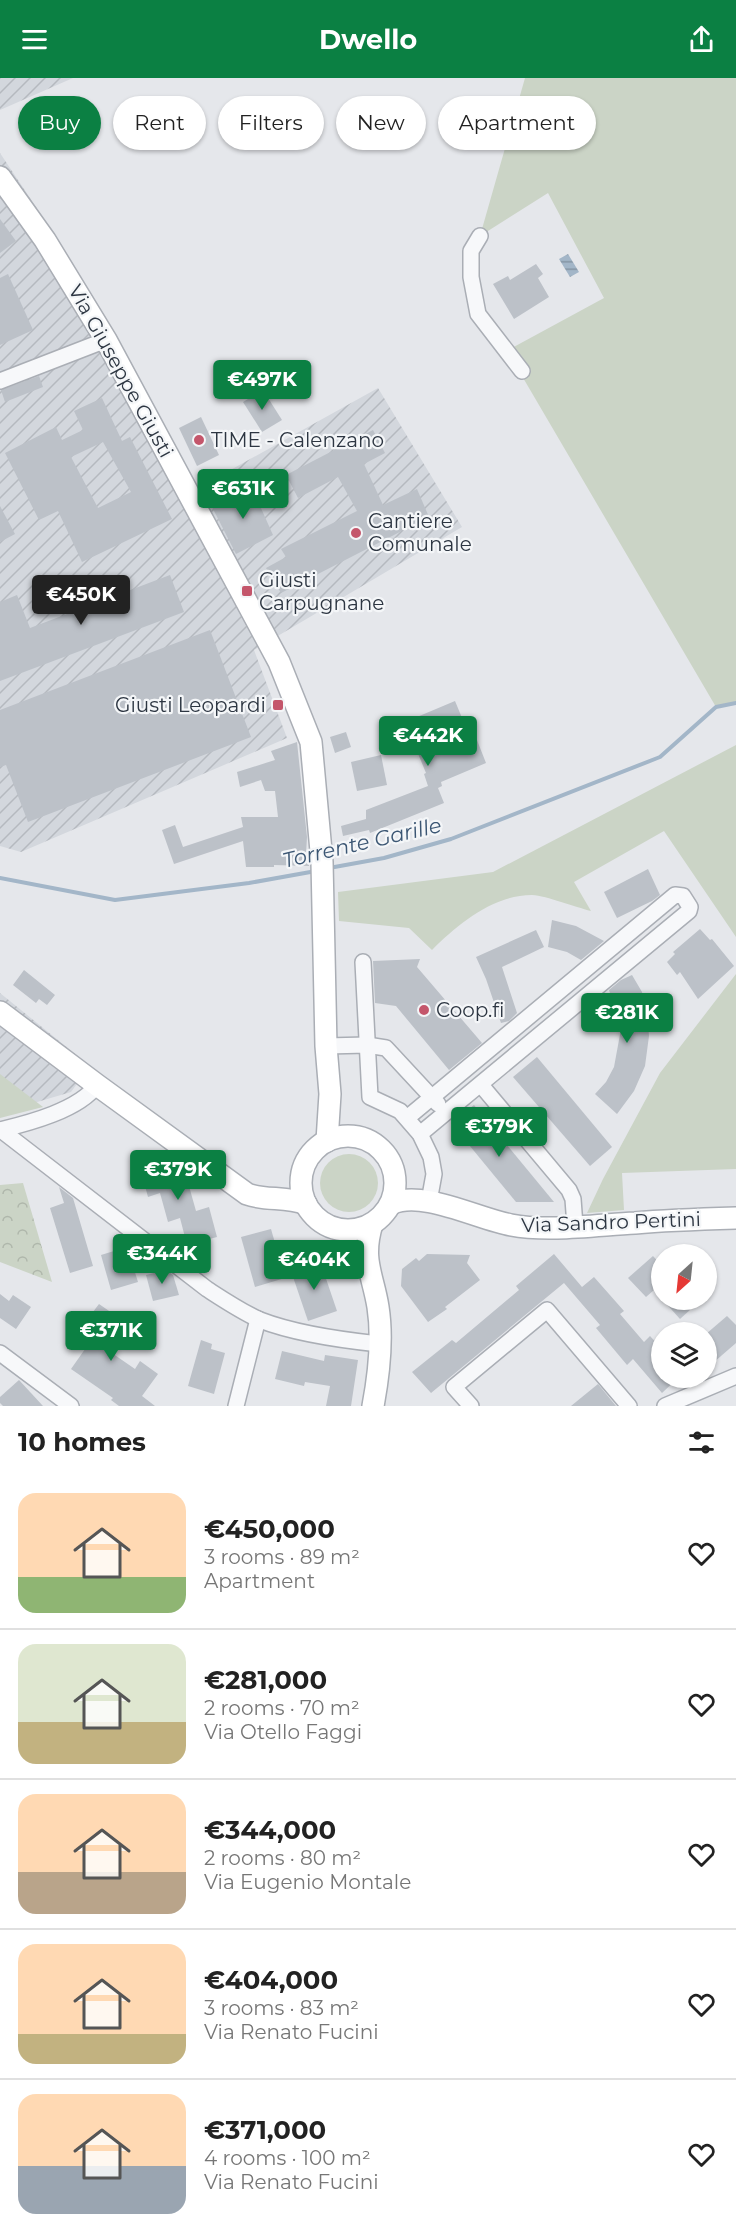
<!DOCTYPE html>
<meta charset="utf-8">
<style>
body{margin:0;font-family:Montserrat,sans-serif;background:#f6f6f6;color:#222;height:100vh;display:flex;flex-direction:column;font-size:22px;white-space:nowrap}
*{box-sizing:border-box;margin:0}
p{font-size:20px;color:#767676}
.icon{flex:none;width:33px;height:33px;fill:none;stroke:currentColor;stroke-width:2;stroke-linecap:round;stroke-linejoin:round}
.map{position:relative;height:1328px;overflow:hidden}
.drawer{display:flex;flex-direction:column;background:#fff;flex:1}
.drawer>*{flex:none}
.banner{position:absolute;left:18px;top:18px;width:700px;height:54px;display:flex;gap:12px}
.needle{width:39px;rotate:207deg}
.buttons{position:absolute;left:651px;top:1166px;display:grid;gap:12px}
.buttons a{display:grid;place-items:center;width:66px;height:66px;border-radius:50%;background:#fff;box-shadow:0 2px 4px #0004;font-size:30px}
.price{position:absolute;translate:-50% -51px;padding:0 14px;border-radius:6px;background:#0b8043;color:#fff;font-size:20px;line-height:39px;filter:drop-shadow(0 2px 3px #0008)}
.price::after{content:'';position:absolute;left:50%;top:36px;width:18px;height:14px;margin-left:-9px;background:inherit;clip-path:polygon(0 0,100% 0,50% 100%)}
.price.active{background:#222;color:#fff}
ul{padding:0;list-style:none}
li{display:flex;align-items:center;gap:18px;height:150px;padding:0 18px}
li+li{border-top:2px solid #e0e0e0}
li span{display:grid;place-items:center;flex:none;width:168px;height:120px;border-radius:18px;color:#555}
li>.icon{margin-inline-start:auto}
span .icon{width:72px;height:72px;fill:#fffc;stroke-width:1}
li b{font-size:26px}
h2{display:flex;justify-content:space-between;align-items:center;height:72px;padding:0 18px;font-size:26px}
.chip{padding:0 21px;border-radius:27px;background:#fff;box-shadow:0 2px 4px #0004;font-size:21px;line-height:54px}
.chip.active{background:#0b8043;color:#fff}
header{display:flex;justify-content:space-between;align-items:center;height:78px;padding:0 18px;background:#0b8043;color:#fff;font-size:27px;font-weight:700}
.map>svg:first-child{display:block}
.industrial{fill:url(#industrial-furrows)}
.grass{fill:#cbd4c6}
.park{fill:url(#park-crowns)}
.water{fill:url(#water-rules)}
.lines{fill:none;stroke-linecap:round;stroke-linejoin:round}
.stream{stroke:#a3b6c8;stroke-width:4}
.building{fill:#bcc1c8;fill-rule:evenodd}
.street-casing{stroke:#aaaeb5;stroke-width:18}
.secondary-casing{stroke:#aaaeb5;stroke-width:24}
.street{stroke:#f7f8fa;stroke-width:15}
.secondary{stroke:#fff;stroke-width:21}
.poi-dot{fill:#c4566b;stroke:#f4f6f8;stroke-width:2}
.labels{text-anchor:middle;stroke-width:4.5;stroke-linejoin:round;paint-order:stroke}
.street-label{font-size:20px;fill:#2d3642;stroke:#f4f6f8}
.poi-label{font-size:20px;fill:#2d3642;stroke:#f4f6f8;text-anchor:start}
.water-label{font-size:21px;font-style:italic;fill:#3b5673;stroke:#f4f6f8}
</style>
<header><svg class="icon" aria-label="menu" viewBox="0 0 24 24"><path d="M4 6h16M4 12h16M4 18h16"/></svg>Dwello<svg class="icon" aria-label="share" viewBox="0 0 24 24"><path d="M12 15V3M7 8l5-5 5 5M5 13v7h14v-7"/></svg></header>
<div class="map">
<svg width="736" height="1328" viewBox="0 0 736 1328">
<defs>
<pattern id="industrial-furrows" width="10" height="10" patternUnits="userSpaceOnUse" patternTransform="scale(1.5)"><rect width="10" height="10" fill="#d3d7dd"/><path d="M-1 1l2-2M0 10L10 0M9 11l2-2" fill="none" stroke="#b5b9bf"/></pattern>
<pattern id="park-crowns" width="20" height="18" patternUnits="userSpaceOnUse" patternTransform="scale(1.5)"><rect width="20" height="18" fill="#cbd4c6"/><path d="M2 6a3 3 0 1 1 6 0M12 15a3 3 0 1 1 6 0" fill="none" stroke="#afb7ab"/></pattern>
<pattern id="water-rules" width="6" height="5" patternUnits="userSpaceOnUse" patternTransform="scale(1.5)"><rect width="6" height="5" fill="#a3b6c8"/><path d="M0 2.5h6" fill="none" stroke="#8595a4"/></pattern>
</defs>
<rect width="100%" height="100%" fill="#e5e7eb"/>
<!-- industrial -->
<g class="industrial">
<path d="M0,0H73L0,32Z"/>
<path d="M0,75L60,165L116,257L191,414L378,310L462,449L254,572L287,660L21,774L0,768Z"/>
<path d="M0,915L90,988L71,1014L0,1035Z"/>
</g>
<!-- grass -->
<g class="grass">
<path d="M525,0H736V624L716,629L512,281L510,271L604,220L548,115L480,158Z"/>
<path d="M736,667V859L664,753L574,804L591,833C575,829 547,818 532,817C493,817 458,846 432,872L409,850L339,843L338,814L493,794Z"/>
<path d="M736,896V1091L622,1095L624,1132L587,1135L603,1101L660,995Z"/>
<path d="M0,996L43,1029L0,1040Z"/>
<circle cx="349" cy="1105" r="29"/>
</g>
<!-- park -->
<path class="park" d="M23,1105L52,1204L0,1184V1107Z"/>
<!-- water -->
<path class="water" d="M568,176L579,194L570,199L559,181Z"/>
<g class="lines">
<!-- stream -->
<g class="stream">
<path d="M329,790L384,780L451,761L660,679L716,629L736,625"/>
<path d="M0,800L115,822L249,805L316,793"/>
</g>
</g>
<!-- building -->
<g class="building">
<path d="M0,141L16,163L0,175Z"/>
<path d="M536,186L543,196L538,200L549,219L514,241L493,206L508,198L510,202Z"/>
<path d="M8,196L33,252L0,267V200Z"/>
<path d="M39,298L43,309L5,324L1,312Z"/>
<path d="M263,312L282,342L262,354L243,324Z"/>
<path d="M102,320L122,363L130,359L172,441L82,484L58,433L39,442L5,375L56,349L62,362L83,352L74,333ZM103,364L131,414L98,430L71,379Z"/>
<path d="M201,339L219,377L197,388L179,350Z"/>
<path d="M373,352L385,375L364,386L383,427L417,411L429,439L281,515L266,490L286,479L281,471L357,433L338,399L298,420L286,397Z"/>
<path d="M252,410L273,457L236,476L211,427Z"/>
<path d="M0,428L15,456L0,464Z"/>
<path d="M170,497L184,534L0,603V524L17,517L30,550Z"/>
<path d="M210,552L251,659L28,744L6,687L0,689V632Z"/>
<path d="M455,623L470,659L475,657L486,685L441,704L442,708L438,710L444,725L370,755L369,752L343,758L341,748L366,741V732L428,708L424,696L426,695L405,644Z"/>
<path d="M346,654L351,669L335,675L330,659Z"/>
<path d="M297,664L307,759L306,776H308L309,788L274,787V789H246L243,763L174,786L162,752L175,747L183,769L243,749L241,739H278L275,713H265L261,702L240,709L237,694L275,682L271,673Z"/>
<path d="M381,677L387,707L357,713L351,684Z"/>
<path d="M648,791L660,817L652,823L617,840L604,814Z"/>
<path d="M552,842L576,848L604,863L581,882L567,874L548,869Z"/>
<path d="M700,851L710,862L712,861L734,888L698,921L680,894L677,897L667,884L675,876L673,874Z"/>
<path d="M536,852L544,869L502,889L517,935L509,943L501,945L486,901L476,879Z"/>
<path d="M420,881L417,889L482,965L449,992L396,928L375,925L373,883Z"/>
<path d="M24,892L55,917L47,927L39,921L36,925L13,907Z"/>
<path d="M632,897L642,914L647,934L649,958L645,988L634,1013L617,1036L595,1016L606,1004L614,989L621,951L609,912L621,902Z"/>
<path d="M537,979L612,1069L590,1088L513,999Z"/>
<path d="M474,1027L554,1124H516L451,1045Z"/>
<path d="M166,1079L174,1105L187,1101L196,1133L209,1129L217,1159L187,1167L180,1140L168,1144L160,1115L148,1119L139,1086Z"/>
<path d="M59,1109L73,1120L93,1188L70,1195L50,1130L64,1125Z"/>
<path d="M271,1151L285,1200L255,1209L241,1159Z"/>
<path d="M127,1169L138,1204L111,1212L101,1177Z"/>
<path d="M427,1176L470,1177L467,1185L480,1202L445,1229L447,1231L428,1244L401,1208L402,1191L416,1180L419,1183Z"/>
<path d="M554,1176L582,1209L594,1199L624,1233L620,1236L644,1264L650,1258L662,1271V1299H679L662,1315L633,1281L627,1287L596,1250L600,1247L564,1205L431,1315L412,1294L452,1262L456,1265L519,1212L516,1208Z"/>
<path d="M653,1178L662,1188V1205L646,1219L628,1200Z"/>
<path d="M320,1183L337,1233L308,1243L291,1193Z"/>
<path d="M166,1192L173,1197L179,1217L153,1223L146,1197Z"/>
<path d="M0,1216L9,1223L13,1217L31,1229L16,1251L0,1240Z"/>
<path d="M662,1221H702L680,1241Z"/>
<path d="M99,1226L125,1244L106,1271L135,1291L140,1283L158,1296L142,1318L155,1328H119L111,1322L113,1320L71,1291L90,1264L77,1255Z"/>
<path d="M727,1238L736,1247V1265L706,1291V1256Z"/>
<path d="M201,1262L212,1266L211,1271L225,1275L214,1316L188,1308Z"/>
<path d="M282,1273L324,1283L325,1277L358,1282L351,1328H326L330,1308L305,1304L304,1308L275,1301Z"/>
<path d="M19,1302L43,1328H3L0,1325V1319Z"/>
<path d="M598,1306L616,1328H571Z"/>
</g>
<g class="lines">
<!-- street casing -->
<g class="street-casing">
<g id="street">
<path d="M480,158L471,173V199L478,236L522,293"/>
<path d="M0,303L106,262"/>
<path d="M363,884L370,1019L400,1033L420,1056L431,1079L434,1096L430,1118"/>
<path d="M326,968L367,967L386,970L438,1026"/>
<path d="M481,1007L569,1112L573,1121L575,1148"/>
<path d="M407,1040L675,817L683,818L690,829L689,833L420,1056"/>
<path d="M0,1052C29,1045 79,1032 97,1007"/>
<path d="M1,1052L207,1211C224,1222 242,1234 260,1242C296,1256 341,1262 379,1266"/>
<path d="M0,1275L71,1328"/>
<path d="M236,1328L258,1241"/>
<path d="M471,1328L454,1309L547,1232L629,1328"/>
<path d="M665,1328L736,1298"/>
</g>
</g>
<!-- secondary casing -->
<g class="secondary-casing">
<g id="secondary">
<path d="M0,99L45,162L106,262L279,584L311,664L322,784L326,968L330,1016L327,1063"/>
<path d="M0,934L97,1007L247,1116C266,1123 287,1118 306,1126"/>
<circle cx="348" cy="1105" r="47"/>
<path d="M391,1126C421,1111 478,1141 511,1147C548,1154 597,1147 635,1145C668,1142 702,1141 736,1140"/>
<path d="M372,1146C361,1182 373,1197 378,1229C383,1261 379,1296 373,1328"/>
</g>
</g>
<!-- street -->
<use href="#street" class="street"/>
<!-- secondary -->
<use href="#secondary" class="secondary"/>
</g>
<!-- markers -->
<g class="poi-dot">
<circle cx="199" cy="362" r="6"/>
<circle cx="356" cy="455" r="6"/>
<rect x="241" y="507" width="12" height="12" rx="3"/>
<rect x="272" y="621" width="12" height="12" rx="3"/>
<circle cx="424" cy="932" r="6"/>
</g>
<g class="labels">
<!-- street labels -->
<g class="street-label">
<text transform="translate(121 293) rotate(61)" y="7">Via Giuseppe Giusti</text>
<text transform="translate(611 1144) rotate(-2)" y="7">Via Sandro Pertini</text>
</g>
<!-- poi labels -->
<g class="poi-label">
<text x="211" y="369">TIME - Calenzano</text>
<text x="368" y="450">Cantiere<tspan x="368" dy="23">Comunale</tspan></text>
<text x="259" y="509">Giusti<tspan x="259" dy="23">Carpugnane</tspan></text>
<text x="266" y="634" text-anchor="end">Giusti Leopardi</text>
<text x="436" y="939">Coop.fi</text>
</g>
<!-- water labels -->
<g class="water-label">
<text transform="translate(362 765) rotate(-13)" y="7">Torrente Garille</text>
</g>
</g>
</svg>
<div class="buttons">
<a><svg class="needle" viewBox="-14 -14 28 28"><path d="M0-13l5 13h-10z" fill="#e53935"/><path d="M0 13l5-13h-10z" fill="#767676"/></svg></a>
<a><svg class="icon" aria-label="layers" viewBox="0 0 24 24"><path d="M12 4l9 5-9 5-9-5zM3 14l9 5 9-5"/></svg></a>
</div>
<b class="price" style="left:262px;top:333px">€497K</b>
<b class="price" style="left:243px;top:442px">€631K</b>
<b class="price active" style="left:81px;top:548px">€450K</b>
<b class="price" style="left:428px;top:689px">€442K</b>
<b class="price" style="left:627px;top:966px">€281K</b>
<b class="price" style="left:499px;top:1080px">€379K</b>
<b class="price" style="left:178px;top:1123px">€379K</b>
<b class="price" style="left:162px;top:1207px">€344K</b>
<b class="price" style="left:314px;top:1213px">€404K</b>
<b class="price" style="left:111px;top:1284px">€371K</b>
<div class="banner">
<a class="chip active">Buy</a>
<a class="chip">Rent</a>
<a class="chip">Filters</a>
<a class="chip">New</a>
<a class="chip">Apartment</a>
</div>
</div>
<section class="drawer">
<h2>10 homes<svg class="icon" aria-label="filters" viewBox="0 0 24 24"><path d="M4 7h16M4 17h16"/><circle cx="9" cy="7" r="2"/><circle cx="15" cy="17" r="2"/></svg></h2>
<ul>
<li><span style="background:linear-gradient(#ffd9b3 70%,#8fb573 0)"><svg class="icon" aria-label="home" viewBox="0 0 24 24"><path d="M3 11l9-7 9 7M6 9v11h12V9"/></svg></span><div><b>€450,000</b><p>3 rooms · 89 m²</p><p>Apartment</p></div><svg class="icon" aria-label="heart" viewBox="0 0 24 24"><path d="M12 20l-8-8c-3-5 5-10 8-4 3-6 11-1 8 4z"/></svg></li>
<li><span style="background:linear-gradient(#dfe7d0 65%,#c2b280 0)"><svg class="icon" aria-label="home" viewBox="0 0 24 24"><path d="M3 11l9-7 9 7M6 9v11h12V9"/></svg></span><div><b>€281,000</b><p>2 rooms · 70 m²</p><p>Via Otello Faggi</p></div><svg class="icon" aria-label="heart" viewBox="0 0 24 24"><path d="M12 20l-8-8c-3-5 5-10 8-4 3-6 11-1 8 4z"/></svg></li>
<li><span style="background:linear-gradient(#ffd9b3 65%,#b9a48a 0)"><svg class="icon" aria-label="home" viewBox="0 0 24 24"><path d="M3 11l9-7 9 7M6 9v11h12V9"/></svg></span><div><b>€344,000</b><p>2 rooms · 80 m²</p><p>Via Eugenio Montale</p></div><svg class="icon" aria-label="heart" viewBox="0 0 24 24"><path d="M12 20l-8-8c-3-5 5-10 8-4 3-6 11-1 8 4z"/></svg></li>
<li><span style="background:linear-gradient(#ffd9b3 75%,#c2b280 0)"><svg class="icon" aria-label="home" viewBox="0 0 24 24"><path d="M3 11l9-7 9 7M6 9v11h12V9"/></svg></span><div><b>€404,000</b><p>3 rooms · 83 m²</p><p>Via Renato Fucini</p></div><svg class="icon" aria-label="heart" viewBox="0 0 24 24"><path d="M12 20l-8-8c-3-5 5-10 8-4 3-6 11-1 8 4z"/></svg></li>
<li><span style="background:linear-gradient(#ffd9b3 60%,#9aa5b1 0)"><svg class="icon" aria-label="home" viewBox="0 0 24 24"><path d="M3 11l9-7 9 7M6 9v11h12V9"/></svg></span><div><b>€371,000</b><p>4 rooms · 100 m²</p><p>Via Renato Fucini</p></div><svg class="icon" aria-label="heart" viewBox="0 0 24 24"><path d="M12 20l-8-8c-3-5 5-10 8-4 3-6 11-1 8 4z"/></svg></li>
</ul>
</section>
